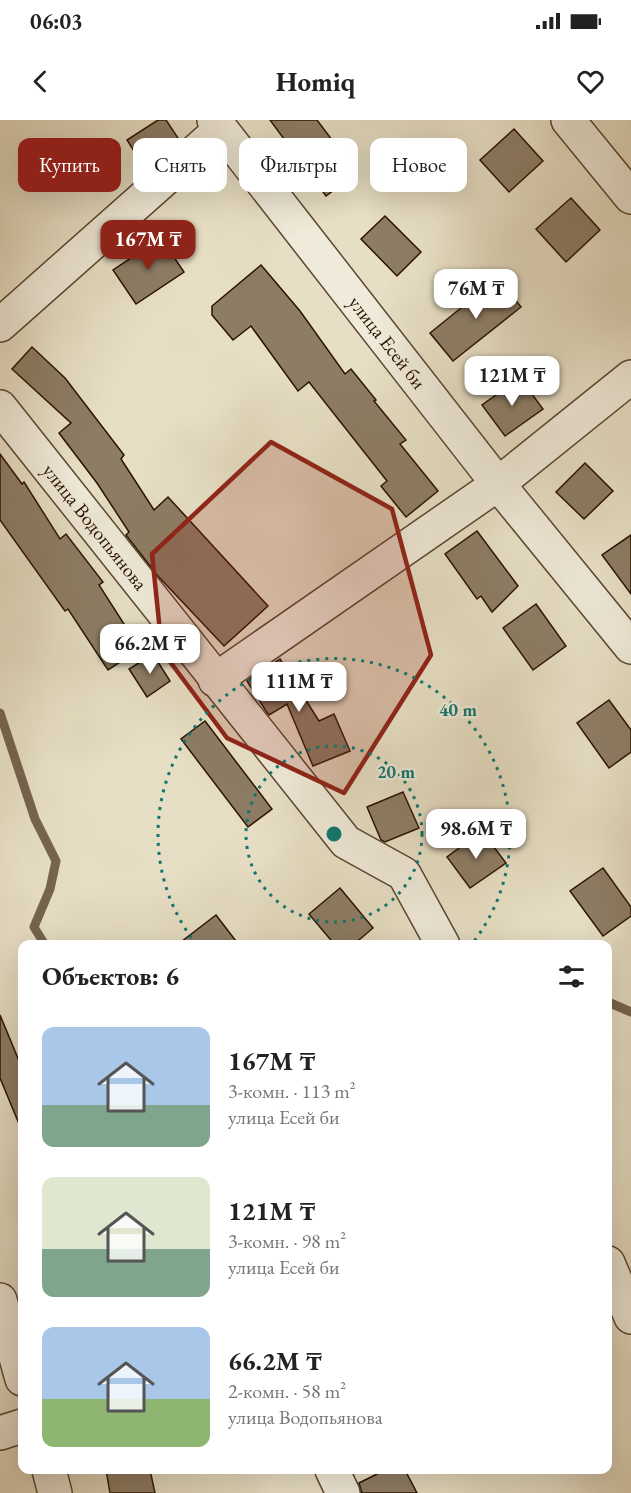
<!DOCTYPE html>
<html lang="ru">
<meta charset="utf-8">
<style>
body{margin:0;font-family:"EB Garamond",serif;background:#f2f2f2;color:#222;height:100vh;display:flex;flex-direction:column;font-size:22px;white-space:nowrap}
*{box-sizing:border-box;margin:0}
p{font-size:20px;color:#767676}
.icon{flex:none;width:33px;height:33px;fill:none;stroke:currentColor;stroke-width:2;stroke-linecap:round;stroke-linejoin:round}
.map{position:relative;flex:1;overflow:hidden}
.drawer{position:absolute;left:18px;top:820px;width:594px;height:534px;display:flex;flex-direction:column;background:#fff;border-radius:12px;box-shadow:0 6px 24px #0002}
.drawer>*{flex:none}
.hud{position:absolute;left:18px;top:18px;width:596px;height:54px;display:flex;gap:12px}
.price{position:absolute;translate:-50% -51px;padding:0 14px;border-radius:12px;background:#fff;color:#222;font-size:20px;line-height:39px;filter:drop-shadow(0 2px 3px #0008)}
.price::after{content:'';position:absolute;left:50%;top:36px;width:18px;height:14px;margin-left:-9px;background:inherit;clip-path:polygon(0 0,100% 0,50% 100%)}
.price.current{background:#8f2418;color:#fff}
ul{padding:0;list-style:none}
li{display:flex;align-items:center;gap:18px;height:150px;padding:0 24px}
li span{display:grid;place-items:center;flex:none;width:168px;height:120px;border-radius:12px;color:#555}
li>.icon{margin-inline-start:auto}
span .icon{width:72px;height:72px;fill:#fffc;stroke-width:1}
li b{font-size:26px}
h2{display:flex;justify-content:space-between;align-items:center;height:72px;padding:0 24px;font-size:26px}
.chip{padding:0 21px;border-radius:12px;background:#fff;box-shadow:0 6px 24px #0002;font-size:21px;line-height:54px}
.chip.current{background:#8f2418;color:#fff}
.status{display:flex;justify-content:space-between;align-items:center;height:42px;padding:0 30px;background:#fff;direction:ltr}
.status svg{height:16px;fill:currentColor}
header{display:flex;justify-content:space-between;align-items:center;height:78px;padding:0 24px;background:#fff;font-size:27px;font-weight:700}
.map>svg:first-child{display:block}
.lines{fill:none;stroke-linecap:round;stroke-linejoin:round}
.stream{stroke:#75644e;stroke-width:9}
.building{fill:#8d7d66;stroke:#2b1300;stroke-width:1.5}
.minor-casing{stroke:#5a4631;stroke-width:36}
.minor{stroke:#efead9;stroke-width:33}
.marked{fill:#8f2418;fill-opacity:0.2;stroke:#8f2418;stroke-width:4.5;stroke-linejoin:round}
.ring{fill:none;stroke:#0f766e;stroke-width:3;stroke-dasharray:3 6}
.labels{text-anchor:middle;stroke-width:5;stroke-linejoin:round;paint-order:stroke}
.street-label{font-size:20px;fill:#2b1300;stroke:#efead9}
.centre{fill:#0f766e;stroke:#efead9;stroke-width:3}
.ring-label{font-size:18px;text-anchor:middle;font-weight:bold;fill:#0f766e;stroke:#efead9;stroke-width:5;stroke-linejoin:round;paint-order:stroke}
</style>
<div class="status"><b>06:03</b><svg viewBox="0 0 49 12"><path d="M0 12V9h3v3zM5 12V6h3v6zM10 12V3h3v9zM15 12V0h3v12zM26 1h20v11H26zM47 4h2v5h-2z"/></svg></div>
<header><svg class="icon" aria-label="back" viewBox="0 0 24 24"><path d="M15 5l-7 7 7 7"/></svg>Homiq<svg class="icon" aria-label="heart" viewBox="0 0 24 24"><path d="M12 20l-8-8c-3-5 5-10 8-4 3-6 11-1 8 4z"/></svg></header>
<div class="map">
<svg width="631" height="1373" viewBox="0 0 631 1373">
<rect width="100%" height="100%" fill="#e7dfc5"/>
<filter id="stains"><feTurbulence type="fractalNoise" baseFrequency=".00333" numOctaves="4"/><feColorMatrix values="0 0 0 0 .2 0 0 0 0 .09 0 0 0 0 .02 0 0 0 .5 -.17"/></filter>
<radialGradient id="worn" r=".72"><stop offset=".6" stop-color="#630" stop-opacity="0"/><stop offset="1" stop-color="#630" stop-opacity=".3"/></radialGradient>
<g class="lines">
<!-- stream -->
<g class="stream">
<path d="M0,593L35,699L56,741L50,769L34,807L45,825"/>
<path d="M608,882L631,892"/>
</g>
</g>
<!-- building -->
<g class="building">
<path d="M158,0H166L180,21L146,50L127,20Z"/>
<path d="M270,0H317L357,53L326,76Z"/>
<path d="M514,9L543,41L509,72L480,40Z"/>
<path d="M571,78L600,110L566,142L536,109Z"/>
<path d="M385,96L421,132L397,156L361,119Z"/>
<path d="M161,118L184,152L136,184L113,150Z"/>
<path d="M261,145L300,191L345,254L351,249L376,280L374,281L406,320L400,324L438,371L406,397L381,366L387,361L309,262L298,271L251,206L233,220L212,195V186Z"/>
<path d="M498,158L521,187L453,241L430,213Z"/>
<path d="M32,227L65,258L124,335L121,339L154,390L168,377L268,486L224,526L157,455L126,415L129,412L97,363L59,313L71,303L12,249Z"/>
<path d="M520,258L543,289L505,316L482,285Z"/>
<path d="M0,334L22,364L24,362L60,419L66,414L103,462L99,465L140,529L108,550L68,489L65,491L0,400Z"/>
<path d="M585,343L613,371L584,399L556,372Z"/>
<path d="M477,411L518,466L492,492L481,476L477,479L445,434Z"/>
<path d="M631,415V474L602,435Z"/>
<path d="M536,484L566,526L533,550L503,508Z"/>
<path d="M153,534L170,561L147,577L129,549Z"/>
<path d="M280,539L319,601L334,594L350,631L313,646L287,584L269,595L266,591L247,561Z"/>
<path d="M609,580L631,610V632L609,648L577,603Z"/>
<path d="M205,601L272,689L248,707L181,619Z"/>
<path d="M403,672L419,708L385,722L381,720L367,687Z"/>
<path d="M482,711L506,743L470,768L447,737Z"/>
<path d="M603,748L631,787V796L603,816L570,771Z"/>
<path d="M340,768L373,808L353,825H335L309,794Z"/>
<path d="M216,795L239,825H177Z"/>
<path d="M0,895L22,948V1011L0,958Z"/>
<path d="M106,1350H150L155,1373H110Z"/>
<path d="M385,1350H405L417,1373H362L359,1363Z"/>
</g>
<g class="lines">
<!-- minor casing -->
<g class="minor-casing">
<g id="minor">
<path id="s1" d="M214,0L498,364L631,527"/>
<path d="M568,0L631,77"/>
<path d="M0,205L221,9"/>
<path id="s2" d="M0,287L346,722L404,754L443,825"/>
<path d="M215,560L498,364L631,257"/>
<path d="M608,1143L631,1197"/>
<path d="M0,1180L22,1259"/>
<path d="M0,1313L22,1306"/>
<path d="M49,1350L55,1373"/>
<path d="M332,1350L343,1373"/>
</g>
</g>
<!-- minor -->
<use href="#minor" class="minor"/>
</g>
<!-- marked area -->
<path class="marked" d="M271,322L392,389L431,535L344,673L227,618L162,531L152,434Z"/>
<!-- distance rings -->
<g class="ring">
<circle cx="334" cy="714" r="88"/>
<path d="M197 825A176 176 0 1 1 471 825"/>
</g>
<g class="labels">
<!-- street labels -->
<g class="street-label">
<text dy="7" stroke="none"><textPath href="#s1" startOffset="282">улица Есей би</textPath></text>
<text dy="7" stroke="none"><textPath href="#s2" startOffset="153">улица Водопьянова</textPath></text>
</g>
</g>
<circle cx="334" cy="714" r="9" class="centre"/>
<g class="ring-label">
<text x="458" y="596">40 m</text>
<text x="396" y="658">20 m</text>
</g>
<rect width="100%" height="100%" filter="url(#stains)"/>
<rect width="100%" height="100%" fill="url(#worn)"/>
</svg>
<b class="price current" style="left:148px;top:151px">167M ₸</b>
<b class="price" style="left:476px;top:200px">76M ₸</b>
<b class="price" style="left:512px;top:287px">121M ₸</b>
<b class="price" style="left:150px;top:555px">66.2M ₸</b>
<b class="price" style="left:299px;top:593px">111M ₸</b>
<b class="price" style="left:476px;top:740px">98.6M ₸</b>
<div class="hud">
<a class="chip current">Купить</a>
<a class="chip">Снять</a>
<a class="chip">Фильтры</a>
<a class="chip">Новое</a>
</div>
<section class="drawer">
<h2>Объектов: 6<svg class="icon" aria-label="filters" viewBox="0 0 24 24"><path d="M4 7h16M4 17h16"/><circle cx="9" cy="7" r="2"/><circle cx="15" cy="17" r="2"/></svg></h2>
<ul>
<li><span style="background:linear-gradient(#a9c7e8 65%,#7fa58c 0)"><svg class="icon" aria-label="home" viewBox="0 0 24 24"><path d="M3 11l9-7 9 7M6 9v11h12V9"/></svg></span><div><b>167M ₸</b><p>3-комн. · 113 m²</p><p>улица Есей би</p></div></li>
<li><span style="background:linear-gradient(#dfe7d0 60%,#7fa58c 0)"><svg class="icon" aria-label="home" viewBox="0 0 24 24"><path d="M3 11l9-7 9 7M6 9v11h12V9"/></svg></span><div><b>121M ₸</b><p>3-комн. · 98 m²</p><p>улица Есей би</p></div></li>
<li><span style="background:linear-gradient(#a9c7e8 60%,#8fb573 0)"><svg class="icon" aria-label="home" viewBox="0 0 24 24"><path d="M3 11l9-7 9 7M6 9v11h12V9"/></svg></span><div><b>66.2M ₸</b><p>2-комн. · 58 m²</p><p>улица Водопьянова</p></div></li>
</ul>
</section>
</div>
